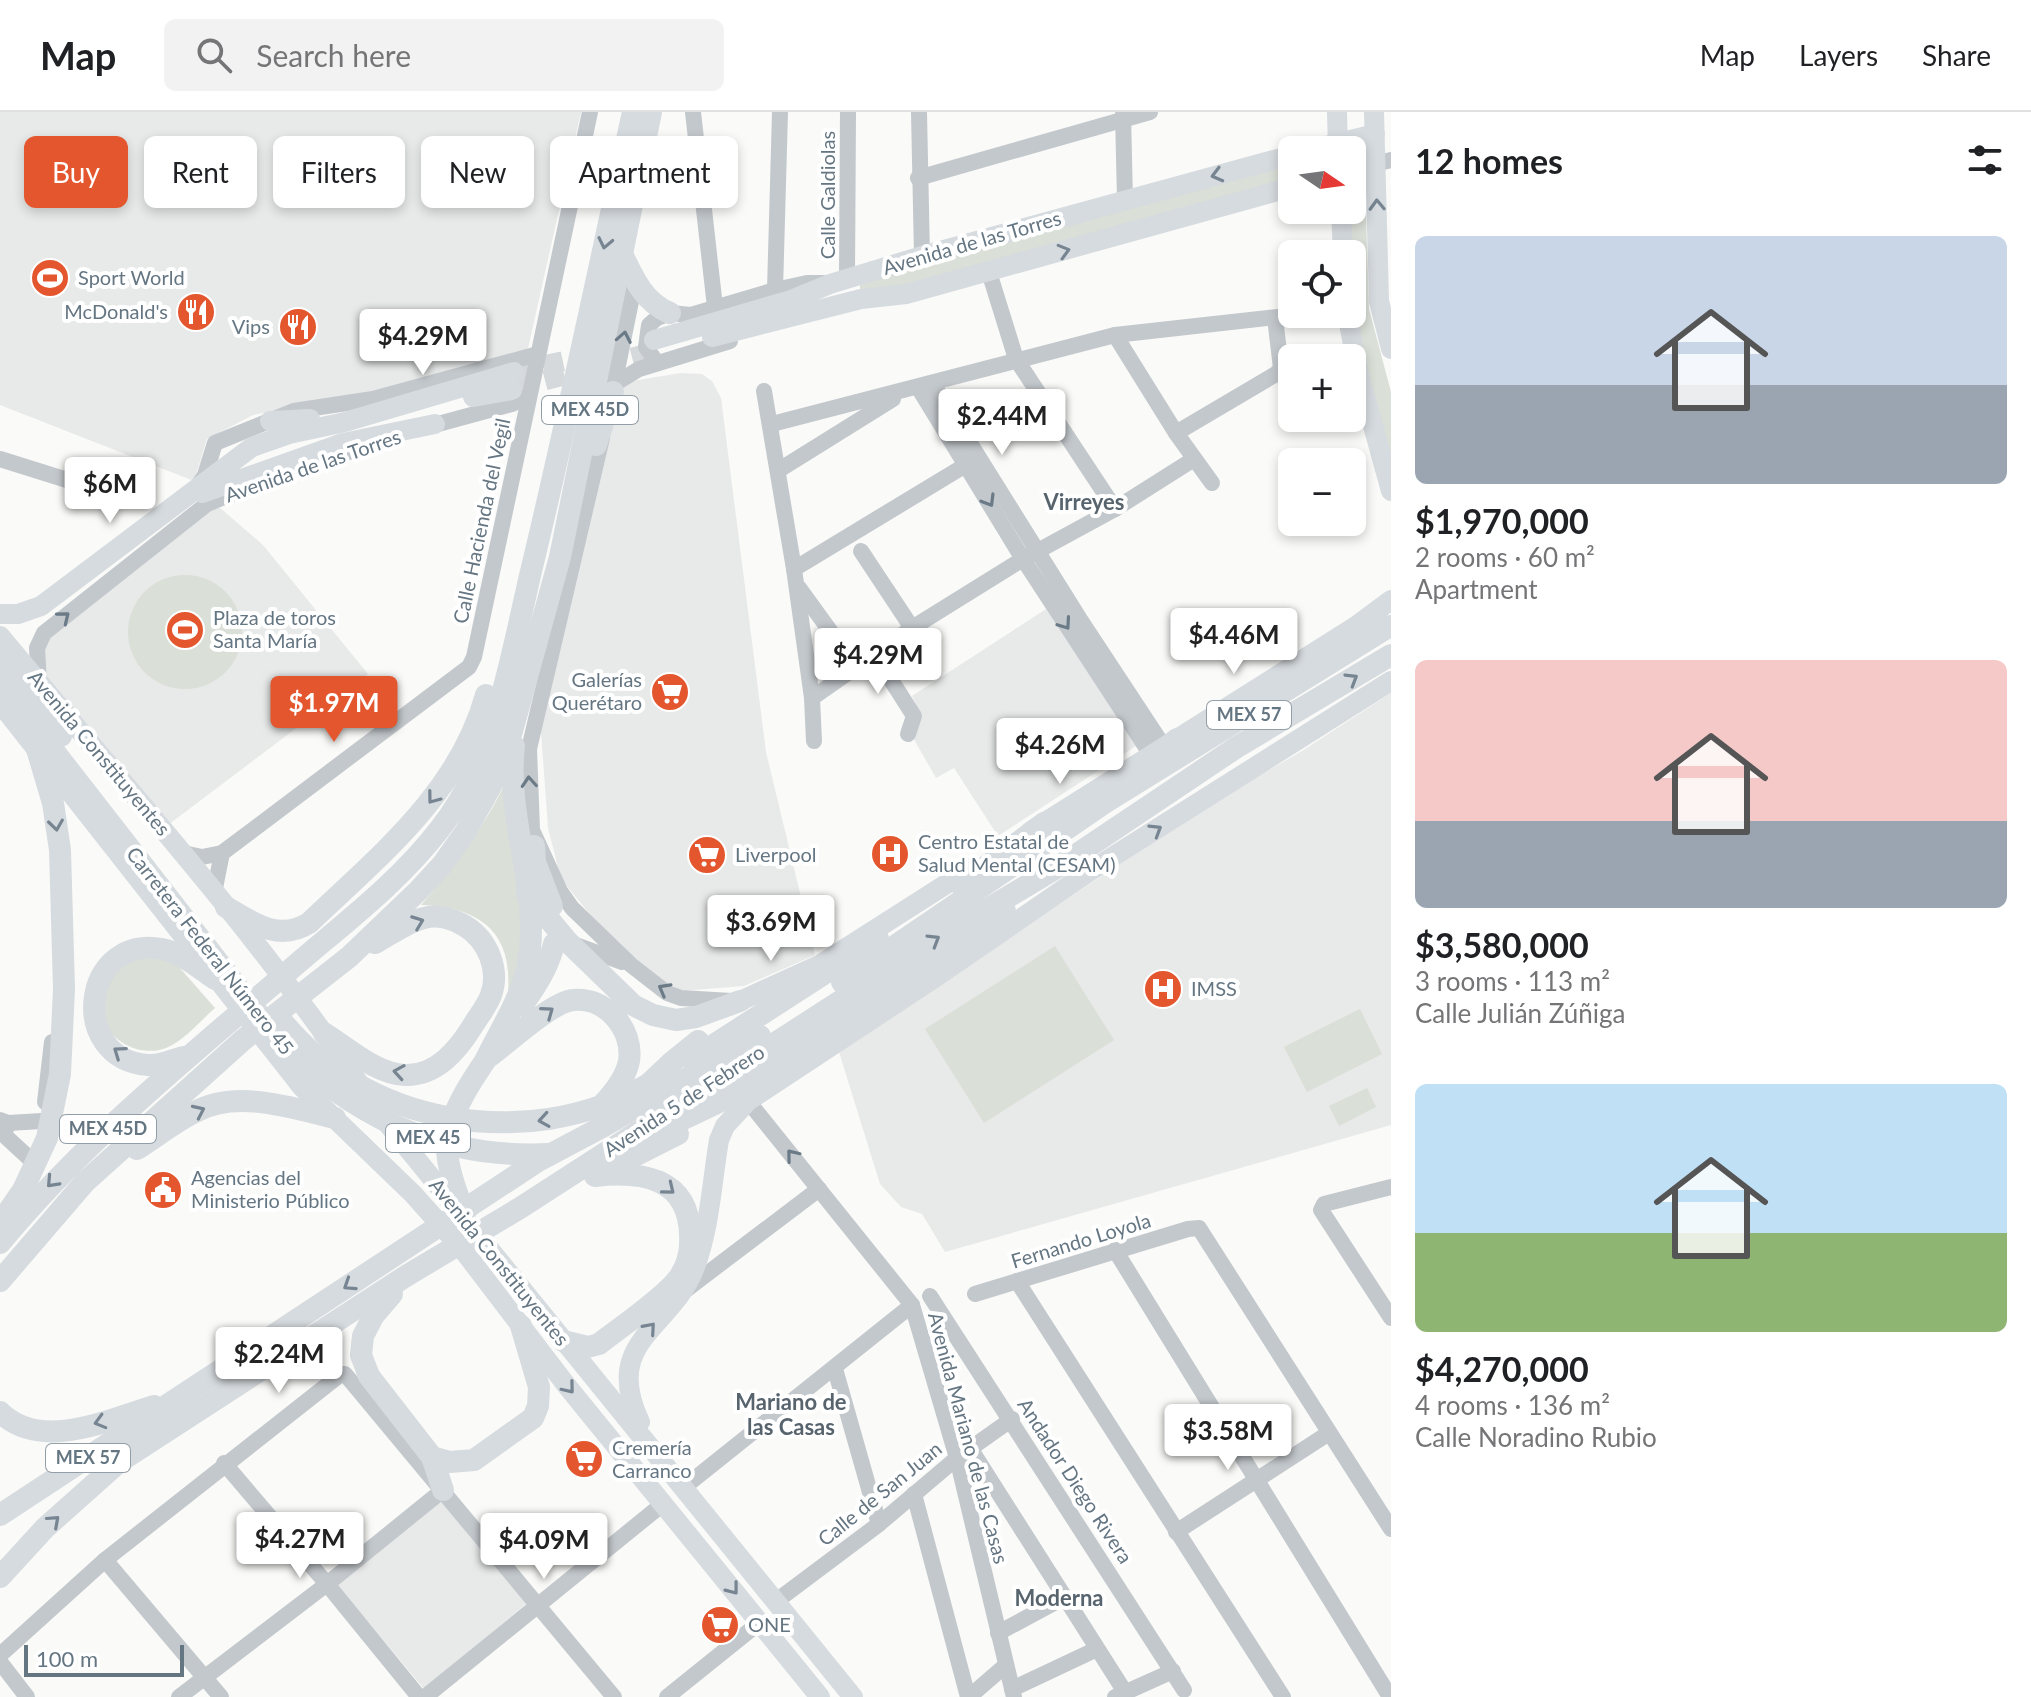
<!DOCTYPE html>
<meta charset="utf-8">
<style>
body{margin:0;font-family:Lato,sans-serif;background:#f2f2f2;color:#202124;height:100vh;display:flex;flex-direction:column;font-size:30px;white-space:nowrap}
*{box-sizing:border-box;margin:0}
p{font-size:26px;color:#757577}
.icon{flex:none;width:44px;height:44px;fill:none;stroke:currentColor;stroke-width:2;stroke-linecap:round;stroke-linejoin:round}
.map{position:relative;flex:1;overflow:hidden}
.panel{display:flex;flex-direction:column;background:#fff;width:640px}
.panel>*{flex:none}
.hud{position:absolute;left:24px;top:24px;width:760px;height:72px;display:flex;gap:16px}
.needle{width:52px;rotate:103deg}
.controls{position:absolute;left:1278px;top:24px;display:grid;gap:16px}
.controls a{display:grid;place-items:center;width:88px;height:88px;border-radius:12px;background:#fff;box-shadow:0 4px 12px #0003;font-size:40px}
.scale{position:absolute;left:24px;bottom:20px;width:160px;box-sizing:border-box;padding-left:8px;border:4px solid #657683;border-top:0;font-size:22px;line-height:28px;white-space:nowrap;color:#657683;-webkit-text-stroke:6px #fff;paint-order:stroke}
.price{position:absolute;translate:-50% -68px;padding:0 18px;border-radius:8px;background:#fff;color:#222;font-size:26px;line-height:52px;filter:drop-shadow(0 2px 4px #0008)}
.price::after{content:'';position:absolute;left:50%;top:48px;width:24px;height:18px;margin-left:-12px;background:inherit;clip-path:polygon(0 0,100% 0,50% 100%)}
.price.on{background:#e4572e;color:#fff}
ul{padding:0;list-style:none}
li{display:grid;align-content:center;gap:16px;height:424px;padding:0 24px}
li span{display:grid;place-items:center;height:248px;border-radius:12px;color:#555}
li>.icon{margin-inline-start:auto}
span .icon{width:144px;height:144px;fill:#fffc;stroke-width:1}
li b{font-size:34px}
h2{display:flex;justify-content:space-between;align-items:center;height:96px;padding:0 24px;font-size:34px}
.pill{padding:0 28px;border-radius:12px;background:#fff;box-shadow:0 4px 12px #0003;font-size:28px;line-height:72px}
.pill.on{background:#e4572e;color:#fff}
header{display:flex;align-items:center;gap:48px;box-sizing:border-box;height:112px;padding:0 40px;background:#fff;border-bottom:2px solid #e0e0e0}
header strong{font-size:38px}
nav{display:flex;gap:44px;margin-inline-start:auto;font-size:28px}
.search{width:560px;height:72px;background:#f2f2f2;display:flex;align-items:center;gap:20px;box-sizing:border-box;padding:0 28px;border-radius:12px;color:#757577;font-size:30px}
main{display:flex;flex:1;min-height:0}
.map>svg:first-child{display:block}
.built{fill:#e8e9e9}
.green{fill:#dadfd7}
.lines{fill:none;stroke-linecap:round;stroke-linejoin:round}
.major-tunnel{stroke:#d5d9db;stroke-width:20;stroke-dasharray:20 10;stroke-linecap:butt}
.minor{stroke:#c3c8cc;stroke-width:16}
.major{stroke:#d6dbdf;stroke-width:20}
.highway{stroke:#d6dbdf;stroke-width:22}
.oneway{stroke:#768591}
.oneway2{stroke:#6a7a87}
.labels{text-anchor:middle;stroke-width:8;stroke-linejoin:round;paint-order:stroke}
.shield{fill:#fff;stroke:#939fa8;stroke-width:2}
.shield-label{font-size:18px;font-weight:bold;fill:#657683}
.street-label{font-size:20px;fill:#657683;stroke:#fff}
.poi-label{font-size:20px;fill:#657683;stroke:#fff;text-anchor:start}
.neighbourhood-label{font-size:22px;font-weight:bold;fill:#57646e;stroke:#fff}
</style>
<header>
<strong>Map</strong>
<div class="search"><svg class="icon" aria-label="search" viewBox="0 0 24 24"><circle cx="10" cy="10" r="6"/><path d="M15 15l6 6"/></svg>Search here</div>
<nav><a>Map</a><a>Layers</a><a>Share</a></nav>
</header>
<main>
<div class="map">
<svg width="1391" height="1585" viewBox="0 0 1391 1585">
<rect width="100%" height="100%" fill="#fafaf8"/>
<!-- built -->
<g class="built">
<path d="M0,0H581L527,241L413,272L253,303L207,327L194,369L0,293Z"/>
<path d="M681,261L702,262L712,269L721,286L766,640L815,843L744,874L681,879L662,870L607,823L561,767L548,716L541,620L620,271Z"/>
<path d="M207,392L219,395L263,433L368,562L164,716L39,571L40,526Z"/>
<path d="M1046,497L1136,634L998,724L954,656L936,666L912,624L919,598L912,584Z"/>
<path d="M1391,581V1013L945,1140L922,1102L901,1095L880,1072L839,940L1198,699L1302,639Z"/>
<path d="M440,1385L527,1491L424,1577L336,1471Z"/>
</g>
<!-- green -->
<g class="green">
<path d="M1292,43V75L861,187L859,163Z"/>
<path d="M1352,66L1365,70L1369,197L1391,280V351L1352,202V142L1347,98H1352Z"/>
<circle cx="185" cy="520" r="57"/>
<path d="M509,663L524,835L507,889C516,823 483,795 421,793C456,753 487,712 509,663Z"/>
<path d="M1055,834L1114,928L984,1011L925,917Z"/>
<path d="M134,846L165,847L179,855L215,896C200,909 185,928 166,936C143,945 112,932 104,908C102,902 103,895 103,889C103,880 104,873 109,865C115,858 126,852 134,846Z"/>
<path d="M1360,897L1382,942L1307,980L1284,935Z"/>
<path d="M1367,976L1376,995L1339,1014L1329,994Z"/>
</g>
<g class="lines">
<!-- major-tunnel -->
<g class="major-tunnel">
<path d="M514,260L592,243"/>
<path d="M516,276L658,239"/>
</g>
<!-- minor -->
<g class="minor">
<path d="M693,0L715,195"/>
<path d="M919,0L922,144"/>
<path d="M1123,2L1125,88"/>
<path d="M1375,52L1391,48"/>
<path d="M918,66L1150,0"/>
<path d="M989,160L1016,247L1115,397"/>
<path d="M847,167L848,0"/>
<path d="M775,178L780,0"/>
<path d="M1115,223L1176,321L1212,371"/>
<path d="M657,251L646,235L649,213L657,206L670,201L691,203L775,178L807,171H825"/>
<path d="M616,271L639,257L730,229"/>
<path d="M933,272L1081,509L1164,635"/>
<path d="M918,275L1023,447L1151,643"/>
<path d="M764,279L794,457L812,586L814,629"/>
<path d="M611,288L635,170"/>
<path d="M772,312L1115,223L1304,202"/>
<path d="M427,315L512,292L529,284"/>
<path d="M1176,321L1276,262L1281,256L1275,206"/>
<path d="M602,326L529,637L532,718L560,779L572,796L631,853L667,881L681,886L731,889"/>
<path d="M0,347L83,373"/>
<path d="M309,353L371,333"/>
<path d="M779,358L893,287"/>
<path d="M198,374L205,363L215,331L294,299L373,287L538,242"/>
<path d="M861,439L912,516"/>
<path d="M794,457L974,348"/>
<path d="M799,476L857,556"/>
<path d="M875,543L914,604L908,622"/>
<path d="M39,571L37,536L44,521L207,392L253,373"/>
<path d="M812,586L912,516L1023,447L1115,397L1194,347"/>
<path d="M183,741L202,745L222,741L469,555L474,545L590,0"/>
<path d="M214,781L222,741"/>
<path d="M573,832L622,850"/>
<path d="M748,989L912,1193L957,1346L1014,1585"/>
<path d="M45,990L52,930"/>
<path d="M0,1008L8,1011L42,1009"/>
<path d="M8,1011L4,1023L29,1046"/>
<path d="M1391,1075L1324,1092L1321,1098L1391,1206"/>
<path d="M1115,1138L1387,1580"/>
<path d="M1017,1169L1283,1585"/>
<path d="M683,1180L819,1077"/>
<path d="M975,1182L1188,1117L1199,1116L1391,1417"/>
<path d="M930,1184L1184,1578"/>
<path d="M835,1257L879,1412"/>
<path d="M970,1336L1125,1580"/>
<path d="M224,1351L327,1472L419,1585"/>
<path d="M683,1376L912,1193"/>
<path d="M914,1382L968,1585"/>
<path d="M1176,1420L1329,1321"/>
<path d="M105,1448L221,1585"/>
<path d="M775,1490L879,1412L957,1346L1012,1307"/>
<path d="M998,1521L1065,1485"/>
<path d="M0,1543L105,1448L341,1262H345L614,1585"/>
<path d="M0,1550L27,1585"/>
<path d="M1012,1577L1097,1537"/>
<path d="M179,1585L327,1472L443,1378"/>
<path d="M425,1585L664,1391"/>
<path d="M667,1585L759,1511"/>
<path d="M969,1585L1006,1553"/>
<path d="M1115,1585L1173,1559"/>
</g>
<!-- major -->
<g class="major">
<path d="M1337,0L1338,38"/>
<path d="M1374,0L1379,189L1391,237"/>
<path d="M1310,38L1375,22"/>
<path d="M1352,58L1375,52"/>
<path d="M1341,98L1343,142"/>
<path d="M1347,202L1359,263L1391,379"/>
<path d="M712,225L861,187L906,182L1292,75"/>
<path d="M654,228L791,188L830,172L922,144L1292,43"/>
<path d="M473,285L512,278"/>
<path d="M270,309L310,307"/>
<path d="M202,381L343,331L435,312"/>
<path d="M0,502H18L41,494L252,335L289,322L345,310L514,260"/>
<path d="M0,524C122,671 250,812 358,970"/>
<path d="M0,591L302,975L413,1082L463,1138L567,1274L820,1585"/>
<path d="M1031,719L1356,514L1391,488"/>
<path d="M740,889L821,852L973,755"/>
<path d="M383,1006L853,1585"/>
<path d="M640,1310C601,1228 672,1217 695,1155C710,1115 712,1069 719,1028L725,1014L748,989L936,865L1090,759L1391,569"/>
</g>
<!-- highway -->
<g class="highway">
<path d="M622,142C634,167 644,190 670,201"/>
<path d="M596,333L613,280"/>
<path d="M0,547L61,624"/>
<path d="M0,574L50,634L289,941C364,1010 446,1047 549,1042"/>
<path d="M1145,654L1177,627"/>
<path d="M534,734L535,750L552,794"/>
<path d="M961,773L1044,711"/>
<path d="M527,781L568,830L633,893L653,903L676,908L696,905L740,889"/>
<path d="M226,795C253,811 279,830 309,811C379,744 459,681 486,583"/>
<path d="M842,870L1106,690L1390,514"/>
<path d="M522,894C536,874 548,856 554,832"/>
<path d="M278,904C363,1014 526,1041 645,974"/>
<path d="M324,921C348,936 376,962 405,963C436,964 457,939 472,915C478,905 487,894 491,883C500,858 488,828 465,814C454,807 437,802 424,806C407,810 390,823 375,831"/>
<path d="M490,944C509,930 552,890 573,888C605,884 634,917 629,949C626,965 615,979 604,991"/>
<path d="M183,945C172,948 160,954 148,953C67,947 82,822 162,837C182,841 199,856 215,867"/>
<path d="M486,947C500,918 520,888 527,856C543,784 505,708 514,634"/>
<path d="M692,947L878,827"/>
<path d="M637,983L672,950L698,929"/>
<path d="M656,1020L723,988L931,855L1005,799"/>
<path d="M137,1037C156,1025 175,1010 195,1000C237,977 292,996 335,1006"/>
<path d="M605,1059L678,1022"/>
<path d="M465,1104C458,1083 448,1060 447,1037C446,1004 475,963 494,936"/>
<path d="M1,1110L23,1078L47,1026L60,962L64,877L60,738L53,691L37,637"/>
<path d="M0,1131C85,1028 190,944 291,857C343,812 397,772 439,718C498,644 511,541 533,451C569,301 600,151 633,0"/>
<path d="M0,1169L85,1070L243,928L349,845L418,779L442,753L466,719L490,676L507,637L560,445L651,0"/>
<path d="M392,1182L374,1203L363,1224L361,1243L369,1264L432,1345L450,1350L474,1348L533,1306L538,1294L539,1275L521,1214"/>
<path d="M563,1229L588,1235L599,1232C618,1217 668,1183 680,1164C688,1152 691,1137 690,1123C689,1065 641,1059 595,1064"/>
<path d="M0,1300C40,1340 108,1308 154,1294"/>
<path d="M432,1345L443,1378"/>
<path d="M0,1403L538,1049L604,1014L760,924"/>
<path d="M0,1465L45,1416L119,1350L406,1164L520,1096L924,835L1058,755L1237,635L1391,543"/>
</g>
</g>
<!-- one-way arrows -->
<defs><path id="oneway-chevron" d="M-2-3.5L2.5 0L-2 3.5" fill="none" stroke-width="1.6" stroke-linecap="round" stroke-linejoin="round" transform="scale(2)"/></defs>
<g class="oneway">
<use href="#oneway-chevron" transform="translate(1217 63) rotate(165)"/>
<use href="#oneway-chevron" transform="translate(1377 93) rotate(-92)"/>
<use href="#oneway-chevron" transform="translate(605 131) rotate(102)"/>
<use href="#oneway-chevron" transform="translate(1064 139) rotate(-16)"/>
<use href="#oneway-chevron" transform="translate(1352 567) rotate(-31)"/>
<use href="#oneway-chevron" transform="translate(433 686) rotate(127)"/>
<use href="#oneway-chevron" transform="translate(56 713) rotate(82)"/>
<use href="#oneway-chevron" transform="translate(1156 718) rotate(-32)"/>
<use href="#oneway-chevron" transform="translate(418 810) rotate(-21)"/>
<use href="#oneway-chevron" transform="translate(934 828) rotate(-31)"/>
<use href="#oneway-chevron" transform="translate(548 900) rotate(-36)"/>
<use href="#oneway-chevron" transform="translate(119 940) rotate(-145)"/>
<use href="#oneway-chevron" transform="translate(399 960) rotate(-171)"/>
<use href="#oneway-chevron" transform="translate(199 999) rotate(-25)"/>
<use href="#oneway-chevron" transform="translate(544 1008) rotate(171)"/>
<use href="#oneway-chevron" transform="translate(52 1070) rotate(133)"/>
<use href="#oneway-chevron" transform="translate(669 1077) rotate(39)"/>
<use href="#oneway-chevron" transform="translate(349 1173) rotate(147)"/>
<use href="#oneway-chevron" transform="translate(650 1216) rotate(-49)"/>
<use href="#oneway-chevron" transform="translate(569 1276) rotate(51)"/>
<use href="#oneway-chevron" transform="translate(100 1310) rotate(164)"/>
<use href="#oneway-chevron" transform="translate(54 1409) rotate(-42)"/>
<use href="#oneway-chevron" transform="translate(733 1477) rotate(52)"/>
</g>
<g class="oneway2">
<use href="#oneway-chevron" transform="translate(624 225) rotate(-79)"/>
<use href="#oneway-chevron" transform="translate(989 389) rotate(59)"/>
<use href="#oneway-chevron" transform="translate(64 505) rotate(-39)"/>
<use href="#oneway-chevron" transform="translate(1065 512) rotate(55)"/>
<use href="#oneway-chevron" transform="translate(529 670) rotate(-94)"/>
<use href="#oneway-chevron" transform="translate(664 877) rotate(-151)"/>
<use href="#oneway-chevron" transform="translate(792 1043) rotate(-129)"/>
</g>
<!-- icons -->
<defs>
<g id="stadium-disc" transform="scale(2)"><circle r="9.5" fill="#e4572e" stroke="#fff"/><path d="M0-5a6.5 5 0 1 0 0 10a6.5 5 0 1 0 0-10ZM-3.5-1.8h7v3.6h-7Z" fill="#fff"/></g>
<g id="restaurant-disc" transform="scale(2)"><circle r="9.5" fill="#e4572e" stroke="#fff"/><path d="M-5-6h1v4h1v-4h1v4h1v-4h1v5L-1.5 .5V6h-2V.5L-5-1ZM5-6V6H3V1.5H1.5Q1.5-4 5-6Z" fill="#fff"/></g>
<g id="supermarket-disc" transform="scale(2)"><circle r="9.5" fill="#e4572e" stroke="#fff"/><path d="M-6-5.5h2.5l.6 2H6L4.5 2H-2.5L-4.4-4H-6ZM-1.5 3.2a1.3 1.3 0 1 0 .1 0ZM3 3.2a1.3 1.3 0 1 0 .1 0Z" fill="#fff"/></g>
<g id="hospital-disc" transform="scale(2)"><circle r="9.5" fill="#e4572e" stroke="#fff"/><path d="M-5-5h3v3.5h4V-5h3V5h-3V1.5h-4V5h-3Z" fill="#fff"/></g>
<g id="civic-disc" transform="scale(2)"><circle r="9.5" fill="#e4572e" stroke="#fff"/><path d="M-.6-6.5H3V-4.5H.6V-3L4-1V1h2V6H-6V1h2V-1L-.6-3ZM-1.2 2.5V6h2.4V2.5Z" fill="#fff"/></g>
</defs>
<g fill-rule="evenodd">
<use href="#stadium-disc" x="50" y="166"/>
<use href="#restaurant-disc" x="196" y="200"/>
<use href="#restaurant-disc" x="298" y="215"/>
<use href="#stadium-disc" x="185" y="518"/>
<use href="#supermarket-disc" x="670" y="580"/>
<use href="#hospital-disc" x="890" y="742"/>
<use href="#supermarket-disc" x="707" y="743"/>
<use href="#hospital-disc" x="1163" y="877"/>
<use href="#civic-disc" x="163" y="1078"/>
<use href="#supermarket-disc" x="584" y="1347"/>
<use href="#supermarket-disc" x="720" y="1513"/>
</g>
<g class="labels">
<!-- shield labels -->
<g class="shield">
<rect x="542" y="284" width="96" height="28" rx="6"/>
<rect x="1207" y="589" width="84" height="28" rx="6"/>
<rect x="60" y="1003" width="96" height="28" rx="6"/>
<rect x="386" y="1012" width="84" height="28" rx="6"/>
<rect x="46" y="1332" width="84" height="28" rx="6"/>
</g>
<g class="shield-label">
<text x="590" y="304">MEX 45D</text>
<text x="1249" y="609">MEX 57</text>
<text x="108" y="1023">MEX 45D</text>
<text x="428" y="1032">MEX 45</text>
<text x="88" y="1352">MEX 57</text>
</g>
<!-- street labels -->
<g class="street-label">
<text transform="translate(828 83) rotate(-90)" y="7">Calle Galdiolas</text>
<text transform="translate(972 131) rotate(-16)" y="7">Avenida de las Torres</text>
<text transform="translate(313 354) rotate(-19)" y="7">Avenida de las Torres</text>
<text transform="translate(482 409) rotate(-78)" y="7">Calle Hacienda del Vegil</text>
<text transform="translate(99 641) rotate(50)" y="7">Avenida Constituyentes</text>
<text transform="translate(210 839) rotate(52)" y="7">Carretera Federal Número 45</text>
<text transform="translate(684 989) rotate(-33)" y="7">Avenida 5 de Febrero</text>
<text transform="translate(1081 1129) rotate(-17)" y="7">Fernando Loyola</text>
<text transform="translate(499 1150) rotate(51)" y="7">Avenida Constituyentes</text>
<text transform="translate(968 1326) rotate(75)" y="7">Avenida Mariano de las Casas</text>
<text transform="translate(1075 1369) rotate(57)" y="7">Andador Diego Rivera</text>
<text transform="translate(880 1382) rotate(-39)" y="7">Calle de San Juan</text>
</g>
<!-- poi labels -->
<g class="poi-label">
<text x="78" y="173">Sport World</text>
<text x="168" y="207" text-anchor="end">McDonald's</text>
<text x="270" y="222" text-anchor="end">Vips</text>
<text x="213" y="513">Plaza de toros<tspan x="213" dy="23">Santa María</tspan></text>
<text x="642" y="575" text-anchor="end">Galerías<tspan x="642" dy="23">Querétaro</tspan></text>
<text x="918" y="737">Centro Estatal de<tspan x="918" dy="23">Salud Mental (CESAM)</tspan></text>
<text x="735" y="750">Liverpool</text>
<text x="1191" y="884">IMSS</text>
<text x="191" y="1073">Agencias del<tspan x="191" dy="23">Ministerio Público</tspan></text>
<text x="612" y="1343">Cremería<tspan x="612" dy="23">Carranco</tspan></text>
<text x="748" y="1520">ONE</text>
</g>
<!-- neighbourhood labels -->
<g class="neighbourhood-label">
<text x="1084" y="398">Virreyes</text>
<text x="791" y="1298">Mariano de<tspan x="791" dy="25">las Casas</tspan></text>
<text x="1059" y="1494">Moderna</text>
</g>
</g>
</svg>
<div class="controls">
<a><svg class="needle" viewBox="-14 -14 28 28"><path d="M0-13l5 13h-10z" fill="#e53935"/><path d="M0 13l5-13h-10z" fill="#757577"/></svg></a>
<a><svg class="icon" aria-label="locate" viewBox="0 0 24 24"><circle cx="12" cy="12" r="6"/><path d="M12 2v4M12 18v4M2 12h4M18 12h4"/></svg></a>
<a>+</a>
<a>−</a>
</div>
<div class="scale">100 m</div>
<b class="price" style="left:423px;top:265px">$4.29M</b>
<b class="price" style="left:1002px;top:345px">$2.44M</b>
<b class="price" style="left:110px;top:413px">$6M</b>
<b class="price" style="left:1234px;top:564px">$4.46M</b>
<b class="price" style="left:878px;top:584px">$4.29M</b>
<b class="price on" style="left:334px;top:632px">$1.97M</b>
<b class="price" style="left:1060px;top:674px">$4.26M</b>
<b class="price" style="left:771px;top:851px">$3.69M</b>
<b class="price" style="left:279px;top:1283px">$2.24M</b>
<b class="price" style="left:1228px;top:1360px">$3.58M</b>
<b class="price" style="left:300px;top:1468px">$4.27M</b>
<b class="price" style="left:544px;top:1469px">$4.09M</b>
<div class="hud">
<a class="pill on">Buy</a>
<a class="pill">Rent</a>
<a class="pill">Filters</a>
<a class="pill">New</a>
<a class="pill">Apartment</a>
</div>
</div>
<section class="panel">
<h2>12 homes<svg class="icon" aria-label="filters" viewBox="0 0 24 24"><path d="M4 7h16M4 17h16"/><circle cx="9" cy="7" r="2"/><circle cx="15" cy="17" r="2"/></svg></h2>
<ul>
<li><span style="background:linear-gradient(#c9d6e8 60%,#9aa5b1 0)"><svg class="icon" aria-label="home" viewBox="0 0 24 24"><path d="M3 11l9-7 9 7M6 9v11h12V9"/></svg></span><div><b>$1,970,000</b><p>2 rooms · 60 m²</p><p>Apartment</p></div></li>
<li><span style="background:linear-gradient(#f6c9c9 65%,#9aa5b1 0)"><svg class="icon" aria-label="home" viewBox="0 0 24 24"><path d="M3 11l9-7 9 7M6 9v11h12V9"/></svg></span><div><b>$3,580,000</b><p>3 rooms · 113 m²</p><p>Calle Julián Zúñiga</p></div></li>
<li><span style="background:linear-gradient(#bfe0f5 60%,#8fb573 0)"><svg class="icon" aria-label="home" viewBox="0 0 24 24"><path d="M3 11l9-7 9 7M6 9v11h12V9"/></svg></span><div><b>$4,270,000</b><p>4 rooms · 136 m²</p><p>Calle Noradino Rubio</p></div></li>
</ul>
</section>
</main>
